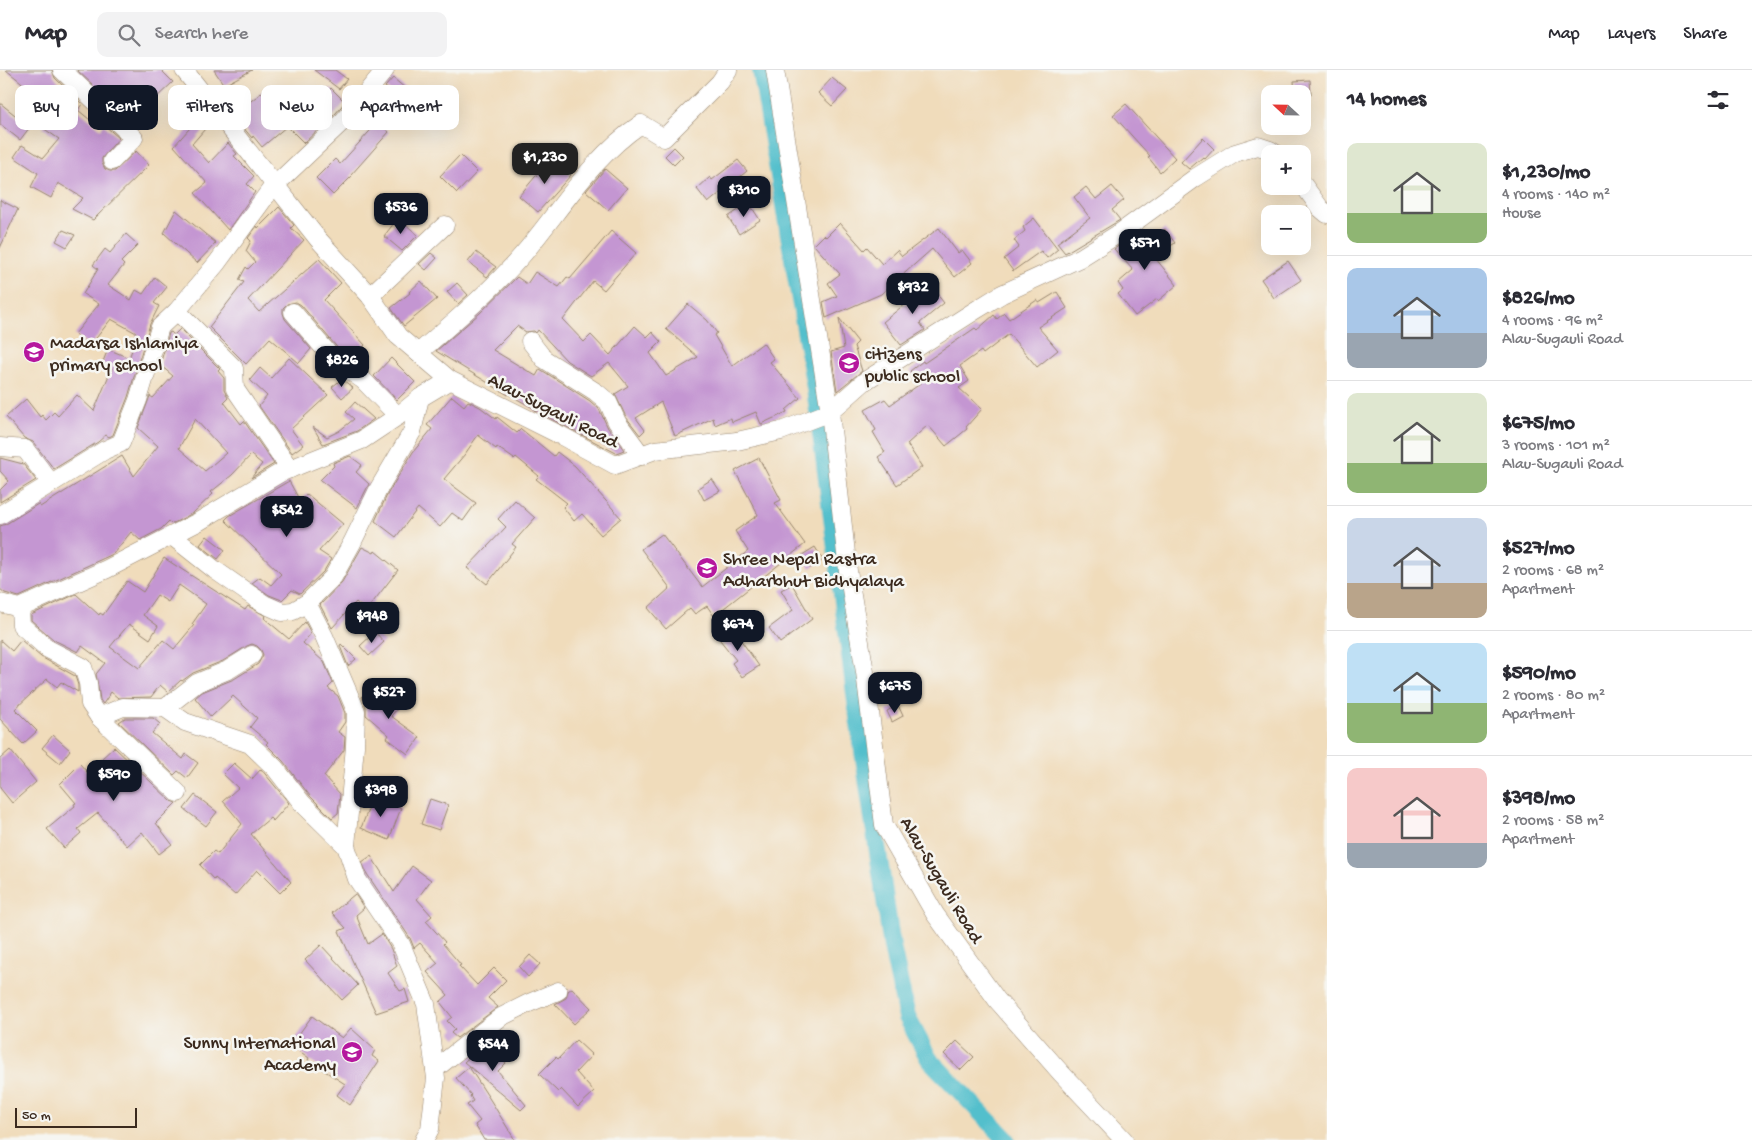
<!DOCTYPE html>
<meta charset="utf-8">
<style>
body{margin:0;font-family:"Gochi Hand",sans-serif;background:#f2f2f3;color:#2b2b33;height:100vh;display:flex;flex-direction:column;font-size:19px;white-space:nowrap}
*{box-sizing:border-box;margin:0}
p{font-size:16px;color:#7c7c81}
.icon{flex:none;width:28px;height:28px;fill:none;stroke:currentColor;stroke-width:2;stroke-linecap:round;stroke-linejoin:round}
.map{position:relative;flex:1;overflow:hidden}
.details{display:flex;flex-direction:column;background:#fff;width:425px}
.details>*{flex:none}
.hud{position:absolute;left:15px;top:15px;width:475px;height:45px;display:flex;gap:10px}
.needle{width:32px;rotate:292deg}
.controls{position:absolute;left:1261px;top:15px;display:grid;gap:10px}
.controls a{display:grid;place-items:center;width:50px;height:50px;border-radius:10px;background:#fff;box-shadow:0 5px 20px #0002;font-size:25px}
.scale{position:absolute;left:15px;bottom:12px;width:122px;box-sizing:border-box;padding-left:5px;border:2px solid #3b2a1e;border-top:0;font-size:14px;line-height:18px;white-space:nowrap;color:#3b2a1e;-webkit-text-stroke:4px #f6f6f2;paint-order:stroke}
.price{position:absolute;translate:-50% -42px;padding:0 11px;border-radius:10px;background:#111827;color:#fff;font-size:16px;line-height:32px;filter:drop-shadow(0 1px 2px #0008)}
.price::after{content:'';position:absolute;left:50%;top:30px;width:15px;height:11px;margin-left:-8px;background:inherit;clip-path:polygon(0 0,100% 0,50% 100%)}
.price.on{background:#222;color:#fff}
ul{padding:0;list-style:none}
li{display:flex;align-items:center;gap:15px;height:125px;padding:0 20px}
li+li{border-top:1px solid #e1e1e2}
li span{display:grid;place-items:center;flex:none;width:140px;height:100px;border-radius:10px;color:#555}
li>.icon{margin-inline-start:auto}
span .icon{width:60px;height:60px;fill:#fffc;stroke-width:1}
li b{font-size:21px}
h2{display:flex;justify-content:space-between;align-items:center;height:60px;padding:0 20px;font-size:21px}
.chip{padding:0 18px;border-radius:10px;background:#fff;box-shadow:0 5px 20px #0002;font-size:18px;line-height:45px}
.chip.on{background:#111827;color:#fff}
header{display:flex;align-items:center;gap:30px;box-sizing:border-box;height:70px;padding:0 25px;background:#fff;border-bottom:1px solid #e1e1e2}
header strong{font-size:24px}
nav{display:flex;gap:28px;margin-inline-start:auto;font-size:18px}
.search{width:350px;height:45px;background:#f2f2f3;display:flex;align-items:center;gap:12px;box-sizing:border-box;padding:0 18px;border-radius:10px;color:#7c7c81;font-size:19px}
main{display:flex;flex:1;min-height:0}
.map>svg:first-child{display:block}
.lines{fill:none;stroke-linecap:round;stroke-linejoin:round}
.canal{stroke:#53bfcc;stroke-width:18}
.building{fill:#c496d2;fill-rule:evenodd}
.minor-casing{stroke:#96836c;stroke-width:19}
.minor{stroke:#fff;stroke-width:18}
.labels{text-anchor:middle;stroke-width:5;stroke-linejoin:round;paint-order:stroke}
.poi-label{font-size:19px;fill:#3b2a1e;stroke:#f6f6f2;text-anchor:start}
.street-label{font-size:19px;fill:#3b2a1e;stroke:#f6f6f2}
</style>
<header>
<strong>Map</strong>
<div class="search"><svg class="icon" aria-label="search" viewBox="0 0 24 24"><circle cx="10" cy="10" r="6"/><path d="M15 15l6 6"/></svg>Search here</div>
<nav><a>Map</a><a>Layers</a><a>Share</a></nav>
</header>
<main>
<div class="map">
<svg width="1327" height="1070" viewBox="0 0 1327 1070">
<rect width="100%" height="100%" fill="#f6f6f2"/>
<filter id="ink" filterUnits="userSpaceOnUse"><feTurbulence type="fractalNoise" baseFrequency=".02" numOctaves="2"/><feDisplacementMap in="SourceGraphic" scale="10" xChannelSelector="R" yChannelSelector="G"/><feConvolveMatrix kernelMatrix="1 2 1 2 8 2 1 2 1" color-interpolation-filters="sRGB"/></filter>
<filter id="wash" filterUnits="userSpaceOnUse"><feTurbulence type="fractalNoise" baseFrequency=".0096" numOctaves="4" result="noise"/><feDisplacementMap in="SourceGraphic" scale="20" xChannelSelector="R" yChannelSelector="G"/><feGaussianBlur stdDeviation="1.12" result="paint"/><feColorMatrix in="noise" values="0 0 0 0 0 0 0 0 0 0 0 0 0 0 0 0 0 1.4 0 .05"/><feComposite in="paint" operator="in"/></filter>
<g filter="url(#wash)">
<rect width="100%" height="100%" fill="#f0dcbb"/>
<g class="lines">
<!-- canal -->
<path class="canal" d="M761,0L815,318L859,654L892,877L907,947L929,989L1007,1070"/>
</g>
<g id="blocks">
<!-- building -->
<g class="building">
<path d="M6,0H52L55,8L82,34L78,40L101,59L104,55L119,68L102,88V93L105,99L110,101H115L136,81L149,95L93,150L72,139L83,128L58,113L51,128L31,117L38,103L14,87L22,75L43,88L59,69L43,58L53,44L33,27L36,24Z"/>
<path d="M77,0H161L173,12L154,30L151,28L137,40L135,38L126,46Z"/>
<path d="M214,0H252L224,15Z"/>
<path d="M314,0H335L347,9L339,19Z"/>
<path d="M393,8L412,24L404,33L385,17Z"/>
<path d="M832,8L847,20L832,36L818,23Z"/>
<path d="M1310,10L1311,24H1295L1294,11Z"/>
<path d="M270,16L276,24L280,21L303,46L331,18L345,32L336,43L304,73L287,56L262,77L253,66L252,68L232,44L244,29L247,34Z"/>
<path d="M0,33L30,57L20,70L0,54Z"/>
<path d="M1126,34L1175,88L1160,102L1148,87L1150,86L1113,45Z"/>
<path d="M204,42L211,52L192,74L209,93L228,73L237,84L234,86L254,106L247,114L255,122L228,160L195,123L207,113L174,76Z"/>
<path d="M378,52L389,62L351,105L352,106L333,125L316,108L335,89L340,94Z"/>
<path d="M1203,68L1214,79L1205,89L1203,87L1189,99L1181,92Z"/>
<path d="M674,77L683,86L674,95L665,86Z"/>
<path d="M460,85L477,102L457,123L440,106Z"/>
<path d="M551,88L571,105L538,142L519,126Z"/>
<path d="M738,90L747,101L708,133L697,119L710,107L712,110Z"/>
<path d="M605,99L627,118L608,140L586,121Z"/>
<path d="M1112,116L1124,130L1112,140L1120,150L1065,183L1057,173L1090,148L1074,127L1086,117L1096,129Z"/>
<path d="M0,130L18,139L0,178Z"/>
<path d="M749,133L760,150L739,164L728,147Z"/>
<path d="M279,137L294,155L291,158L304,170L248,230L259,242L319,189L341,213L324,230L365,275L352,289L341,282L301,235L296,232L287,234L283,238V243L285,249L311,279L299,293L270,268L246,294L209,257L244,212L239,210L246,197L248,199L255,192L246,181L251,171L248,168L257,156L258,158Z"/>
<path d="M176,140L216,173L197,193L164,163Z"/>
<path d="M398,148L418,165L402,181L384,166Z"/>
<path d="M1034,148L1058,179L1047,188L1041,181L1013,201L1004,189L1019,177L1014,170L1025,161L1023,157Z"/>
<path d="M840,153L864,180L867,177L882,194L897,180L902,186L939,158L958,183L962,180L972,193L955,207L932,179L881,224L826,248L823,232L837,226L828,213L840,204L814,175L824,165L826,167Z"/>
<path d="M1165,159L1175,173L1160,183L1162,184L1156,189L1177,215L1158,231L1157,229L1135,246L1118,224L1123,220L1118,213L1133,200L1114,179L1132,167L1134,169L1142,162L1149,170Z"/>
<path d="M63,160L75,165L67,177L56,171Z"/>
<path d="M611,161L636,183L604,220L593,211L563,250L584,272L591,265L610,285L635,256L647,267L652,262L661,272L650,283L666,306L698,287L666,259L688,234L707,250L717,263L714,265L732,296L763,273L774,289L770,292L800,328L786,340L787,342L761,354L756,342L732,352L731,348L715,355L713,348L675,366L661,332L636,348L645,360L640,365L626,347L615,324L628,316L609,293L591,306L567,291L538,260L536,263L534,261L526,262L517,256L493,280L536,306L540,299L590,331L599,339L608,358L624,380L616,383L534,340L535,339L508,324V325L436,281L480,243L517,207L527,214L535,202L559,217L567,207L570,209Z"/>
<path d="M126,164L138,175L121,192L124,195L108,215L131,230L136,220L143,224L155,207L167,217L154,233L159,236L150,254L128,327L113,365L109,367L106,365L98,372L54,399L33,372L24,368L6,347L26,329L40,347L42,345L46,350L54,342L58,346L77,325L94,341L112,298L102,294L108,279L129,288L138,264L111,249L90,276L75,264L99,234L83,224L98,199L93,195L105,179L110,183Z"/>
<path d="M476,182L496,197L487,207L468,192Z"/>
<path d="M431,183L437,188L426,200L419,194Z"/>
<path d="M1288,191L1301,210L1274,228L1261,209Z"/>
<path d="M421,211L437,229L404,256L391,238L410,223L409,222Z"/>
<path d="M457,213L468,225L458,234L447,222Z"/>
<path d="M929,214L944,233L920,253L925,260L901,275L883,252Z"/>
<path d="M1057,222L1067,238L1038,257L1058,280L1037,297L1009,264L983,284L981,281L960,296L969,311L959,318L982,339L966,357L967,359L946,376L928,355L907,374L922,397L897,415L878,387L885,382L873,362L876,360L865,340L885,329L890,335L920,314L910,301L923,291L924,293L975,258L977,260L994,245L997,249L1004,243L1009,249L1037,230L1039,233Z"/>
<path d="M839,248L858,272L854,276L862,301L837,321L831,282L844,278Z"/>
<path d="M180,259L220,299L218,301L224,308V320L228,328L224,332L241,354L244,351L274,394L251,408L262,394L251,385L232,405L211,422L213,424L193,443L172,454L169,451L161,459L140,470L131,462L113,484L19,527L5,523L0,519V456L6,454L38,434L40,437L122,386L134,406L158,376L138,358L150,326L153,328L173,306L160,295L169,263L171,262L174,265ZM195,349L226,383L205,401L179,378Z"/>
<path d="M289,288L328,325L291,359L303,375L292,383L259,336L267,326L250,310L260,298L271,308Z"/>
<path d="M391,288L415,312L397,330L374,306Z"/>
<path d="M342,309L353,318L342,328L332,317Z"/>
<path d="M452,326L464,336L468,331L480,337L496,349L497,347L517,363L521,359L554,386L557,382L575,396L621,448L601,465L582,444L574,451L563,437L567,433L536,409L539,406L516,387L514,389L497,377L496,379L478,365L465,384L444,409L476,433L463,451L452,443L440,457L418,438L396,467L375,451L388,423L413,382L432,359L427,355Z"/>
<path d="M355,332L374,349L357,361L323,374L313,357L327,367L339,361L354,349L346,342Z"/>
<path d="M350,386L362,395L356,402L369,414L357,438L320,410L334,396L333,393Z"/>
<path d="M0,388L23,394L36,410L0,432V420L9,411L0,401Z"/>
<path d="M759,388L781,430L775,433L805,474L714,546L707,536L695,544L690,538L666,559L648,538L670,518L641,479L662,464L702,517L748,481L735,461L758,445L735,401Z"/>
<path d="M712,409L720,421L704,430L698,418Z"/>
<path d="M289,411L300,431L307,424L343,454L319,481L331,489L324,501L300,524L292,520L282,530L269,525L252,513L260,507L271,515L281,504L225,450L229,446Z"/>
<path d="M515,430L535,448L512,474L516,477L487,514L467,498L506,457L498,449Z"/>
<path d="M207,466L225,480L218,489L200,475Z"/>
<path d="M362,477L374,483L375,481L398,500L366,541L356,532L332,558L320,535L342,512Z"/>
<path d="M815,477L823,490L810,498L802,485Z"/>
<path d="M164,488L245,540L248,536L266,546L264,548L289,569L305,552L311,563L303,573L324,592L333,613L328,618L338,626L345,643V652L338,662L345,667L344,680L324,706L340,724L338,743L332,748L310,726L283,691L266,674L268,672L250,657L257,648L233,626L211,647L195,628L202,622L234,609L258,594L263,585L261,580L257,576L252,574L247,576L223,591L193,603L182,611L181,610L168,622L160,615L151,627L118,628L111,622L103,634L100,630L96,604L105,593L82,576L78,582L54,570L31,550V545L76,524L99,545L100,543L103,545L127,511L143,522ZM179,515L206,534L192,554L194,555L174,579L163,570L139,598L110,577L129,554L150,569L158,556L143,545L157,525L168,532Z"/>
<path d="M792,514L812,549L780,573L769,558L793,540L781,520Z"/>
<path d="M731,556L759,596L742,607L732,593L736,590L716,565Z"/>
<path d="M375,562L384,572L369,586L360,576Z"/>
<path d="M0,570L12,581L21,570L41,587L75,606L78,615V622L61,612L57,617L47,609L15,639L37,661L23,674L0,649Z"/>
<path d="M341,574L356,589L348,596L340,576Z"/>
<path d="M372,616L398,638L391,646L420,667L408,684L387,668L389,665L366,645V637L362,627Z"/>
<path d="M898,635L903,646L892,652L887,641Z"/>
<path d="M125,648H153L160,654L152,663L183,689L186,684L198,693L187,708L178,701L174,705L119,652Z"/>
<path d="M53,665L70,680L60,693L42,678Z"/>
<path d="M114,677L171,731L176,733L156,753L172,774L159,784L142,762L127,776L98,743L78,759L81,763L64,778L47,759L75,736L74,734L76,733L60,714L80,694L87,702Z"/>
<path d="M10,680L36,712L12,733L0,718V689Z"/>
<path d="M234,693L252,709L261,699L289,733L273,751L270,748L251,764L291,812L280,823L257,800L235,825L215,808L214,810L200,795L214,781L218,784L242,754L223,731L238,718L223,704Z"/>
<path d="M195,725L217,742L206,756L184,739Z"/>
<path d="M373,727L401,738L389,770L361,758Z"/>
<path d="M430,729L448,735L439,760L421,754Z"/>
<path d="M371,786L394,822L412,796L431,810L417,829L432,846L426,851L445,872L443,874L461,895L459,896L477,915L494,898L506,910L488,928L498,937L457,968L451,963L455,959L447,951L452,947L440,932L448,925L427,902L438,893L420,873L414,878L410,868L367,804L362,792Z"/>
<path d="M355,824L364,838L356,845L368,874L382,864L391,879L397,896L388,903L400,921L405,919L409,932L376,943L339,861L346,858L332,843Z"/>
<path d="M321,875L358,915L342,930L305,890Z"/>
<path d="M530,885L540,894L528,907L519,897Z"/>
<path d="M572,918L591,938L574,954L555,934L566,928L568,921Z"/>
<path d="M312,946L342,968L351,958L375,980L372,986L379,991L350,1035L337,1025L345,1014L308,990L309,988L291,975Z"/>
<path d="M576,970L592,985L576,1002L594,1022L578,1037L561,1019L558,1022L539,1004L556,987L558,989Z"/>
<path d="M488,971L506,993L498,1001L526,1035L521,1040L464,992L473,984L472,983Z"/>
<path d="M957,971L974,987L961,1000L944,984Z"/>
<path d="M469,997L491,1031L515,1070H484L475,1055L480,1051L467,1035L473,1031L470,1026L471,1025L456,1008Z"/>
</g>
</g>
</g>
<g filter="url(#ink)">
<use href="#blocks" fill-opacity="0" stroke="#96836c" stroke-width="1"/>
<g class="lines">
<!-- minor casing -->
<g class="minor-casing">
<g id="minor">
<path d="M62,0L134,68L112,91"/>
<path d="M184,0L318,169L370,226L398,266L450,310L560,365L615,395L655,380L737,371L781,361L830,342L848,501L865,602L884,755L935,844L997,930L1061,1003L1124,1070"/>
<path d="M775,0L830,342"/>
<path d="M1302,113L1320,138L1327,144"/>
<path d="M370,226L445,155"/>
<path d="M177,241L234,298L235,319L290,399"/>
<path d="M293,242L334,290L363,310L398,346"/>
<path d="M530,271L544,289L596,322L608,332L617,352L642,386"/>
<path d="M418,283C454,252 492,220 524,183C561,139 592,87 641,54L664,68L720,12L728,0"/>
<path d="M830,342L865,311L976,240L1002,224L1080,188L1121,162L1195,108L1235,83L1258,76L1270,80L1276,84"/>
<path d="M0,377L25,379L51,413"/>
<path d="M0,445L105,380L121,373L138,330L160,257L177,241L217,193L271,119L344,50L385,0"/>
<path d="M172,466L215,500L264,534L282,542L293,541L307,533L333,507L352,473L379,418L412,362L420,328"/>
<path d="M0,533L20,538L107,499L198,452L280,403L362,370L398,346L420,328L450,310"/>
<path d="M307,533L324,566L356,641L355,676L346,776L357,809L401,874L426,934L436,1008L430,1059L424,1070"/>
<path d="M20,538L21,555L48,579L83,597L88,613L90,634L99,647L123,637L165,638L185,652L250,674L275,698L302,733L346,776"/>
<path d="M165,638L197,613L228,600L252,585"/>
<path d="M99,647L178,723"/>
<path d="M435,999L501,947L529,933L558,921"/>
</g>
</g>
<!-- minor -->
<use href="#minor" class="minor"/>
</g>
</g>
<!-- icons -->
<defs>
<g id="school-disc" transform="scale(1.125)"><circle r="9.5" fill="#b5179e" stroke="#f6f6f2"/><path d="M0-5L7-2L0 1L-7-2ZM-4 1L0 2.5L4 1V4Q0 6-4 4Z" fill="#fff"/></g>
</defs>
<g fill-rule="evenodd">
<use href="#school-disc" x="34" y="282"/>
<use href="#school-disc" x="849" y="293"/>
<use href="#school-disc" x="707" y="498"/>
<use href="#school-disc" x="352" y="982"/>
</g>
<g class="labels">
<!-- poi labels -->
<g class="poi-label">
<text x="50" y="278">Madarsa Ishlamiya<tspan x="50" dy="22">primary school</tspan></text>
<text x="865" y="289">citizens<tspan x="865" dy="22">public school</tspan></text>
<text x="723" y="494">Shree Nepal Rastra<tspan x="723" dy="22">Adharbhut Bidhyalaya</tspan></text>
<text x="336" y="978" text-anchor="end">Sunny International<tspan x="336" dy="22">Academy</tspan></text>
</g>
<!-- street labels -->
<g class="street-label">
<text transform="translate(554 339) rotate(27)" y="7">Alau-Sugauli Road</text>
<text transform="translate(943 809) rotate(59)" y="7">Alau-Sugauli Road</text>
</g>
</g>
</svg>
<div class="controls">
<a><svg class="needle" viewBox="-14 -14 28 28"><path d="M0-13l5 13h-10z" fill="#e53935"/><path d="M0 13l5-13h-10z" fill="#7c7c81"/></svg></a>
<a>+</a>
<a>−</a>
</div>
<div class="scale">50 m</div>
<b class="price on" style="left:545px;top:115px">$1,230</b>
<b class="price" style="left:744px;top:148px">$310</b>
<b class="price" style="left:401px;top:165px">$536</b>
<b class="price" style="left:1145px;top:201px">$571</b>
<b class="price" style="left:913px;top:245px">$932</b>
<b class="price" style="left:342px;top:318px">$826</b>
<b class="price" style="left:287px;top:468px">$542</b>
<b class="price" style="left:372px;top:574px">$948</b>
<b class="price" style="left:738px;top:582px">$674</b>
<b class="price" style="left:895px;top:644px">$675</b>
<b class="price" style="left:389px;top:650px">$527</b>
<b class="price" style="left:114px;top:732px">$590</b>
<b class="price" style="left:381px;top:748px">$398</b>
<b class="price" style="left:493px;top:1002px">$544</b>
<div class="hud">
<a class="chip">Buy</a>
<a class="chip on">Rent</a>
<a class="chip">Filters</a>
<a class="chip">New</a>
<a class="chip">Apartment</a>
</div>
</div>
<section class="details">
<h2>14 homes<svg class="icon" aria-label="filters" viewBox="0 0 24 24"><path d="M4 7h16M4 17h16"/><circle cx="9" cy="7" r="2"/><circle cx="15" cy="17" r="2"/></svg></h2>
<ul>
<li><span style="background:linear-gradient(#dfe7d0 70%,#8fb573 0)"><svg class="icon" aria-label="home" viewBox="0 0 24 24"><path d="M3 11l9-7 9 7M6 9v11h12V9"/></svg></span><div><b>$1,230/mo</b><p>4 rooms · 140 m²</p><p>House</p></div></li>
<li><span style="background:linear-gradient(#a9c7e8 65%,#9aa5b1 0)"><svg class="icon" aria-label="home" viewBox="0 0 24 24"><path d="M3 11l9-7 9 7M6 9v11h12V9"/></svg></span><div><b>$826/mo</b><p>4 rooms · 96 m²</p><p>Alau-Sugauli Road</p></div></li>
<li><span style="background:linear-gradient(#dfe7d0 70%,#8fb573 0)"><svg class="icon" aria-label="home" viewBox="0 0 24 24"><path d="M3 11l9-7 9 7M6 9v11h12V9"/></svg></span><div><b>$675/mo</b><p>3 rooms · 101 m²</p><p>Alau-Sugauli Road</p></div></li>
<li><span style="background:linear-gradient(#c9d6e8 65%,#b9a48a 0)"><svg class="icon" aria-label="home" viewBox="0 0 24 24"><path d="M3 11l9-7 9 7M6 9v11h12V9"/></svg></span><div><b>$527/mo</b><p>2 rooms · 68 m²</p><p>Apartment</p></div></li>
<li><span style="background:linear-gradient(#bfe0f5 60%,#8fb573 0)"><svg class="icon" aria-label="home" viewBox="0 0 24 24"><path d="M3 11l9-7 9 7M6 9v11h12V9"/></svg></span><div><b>$590/mo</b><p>2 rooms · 80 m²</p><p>Apartment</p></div></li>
<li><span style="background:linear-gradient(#f6c9c9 75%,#9aa5b1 0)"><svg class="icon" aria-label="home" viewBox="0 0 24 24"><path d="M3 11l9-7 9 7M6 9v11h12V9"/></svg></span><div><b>$398/mo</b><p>2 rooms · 58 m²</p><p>Apartment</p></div></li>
</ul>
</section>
</main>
